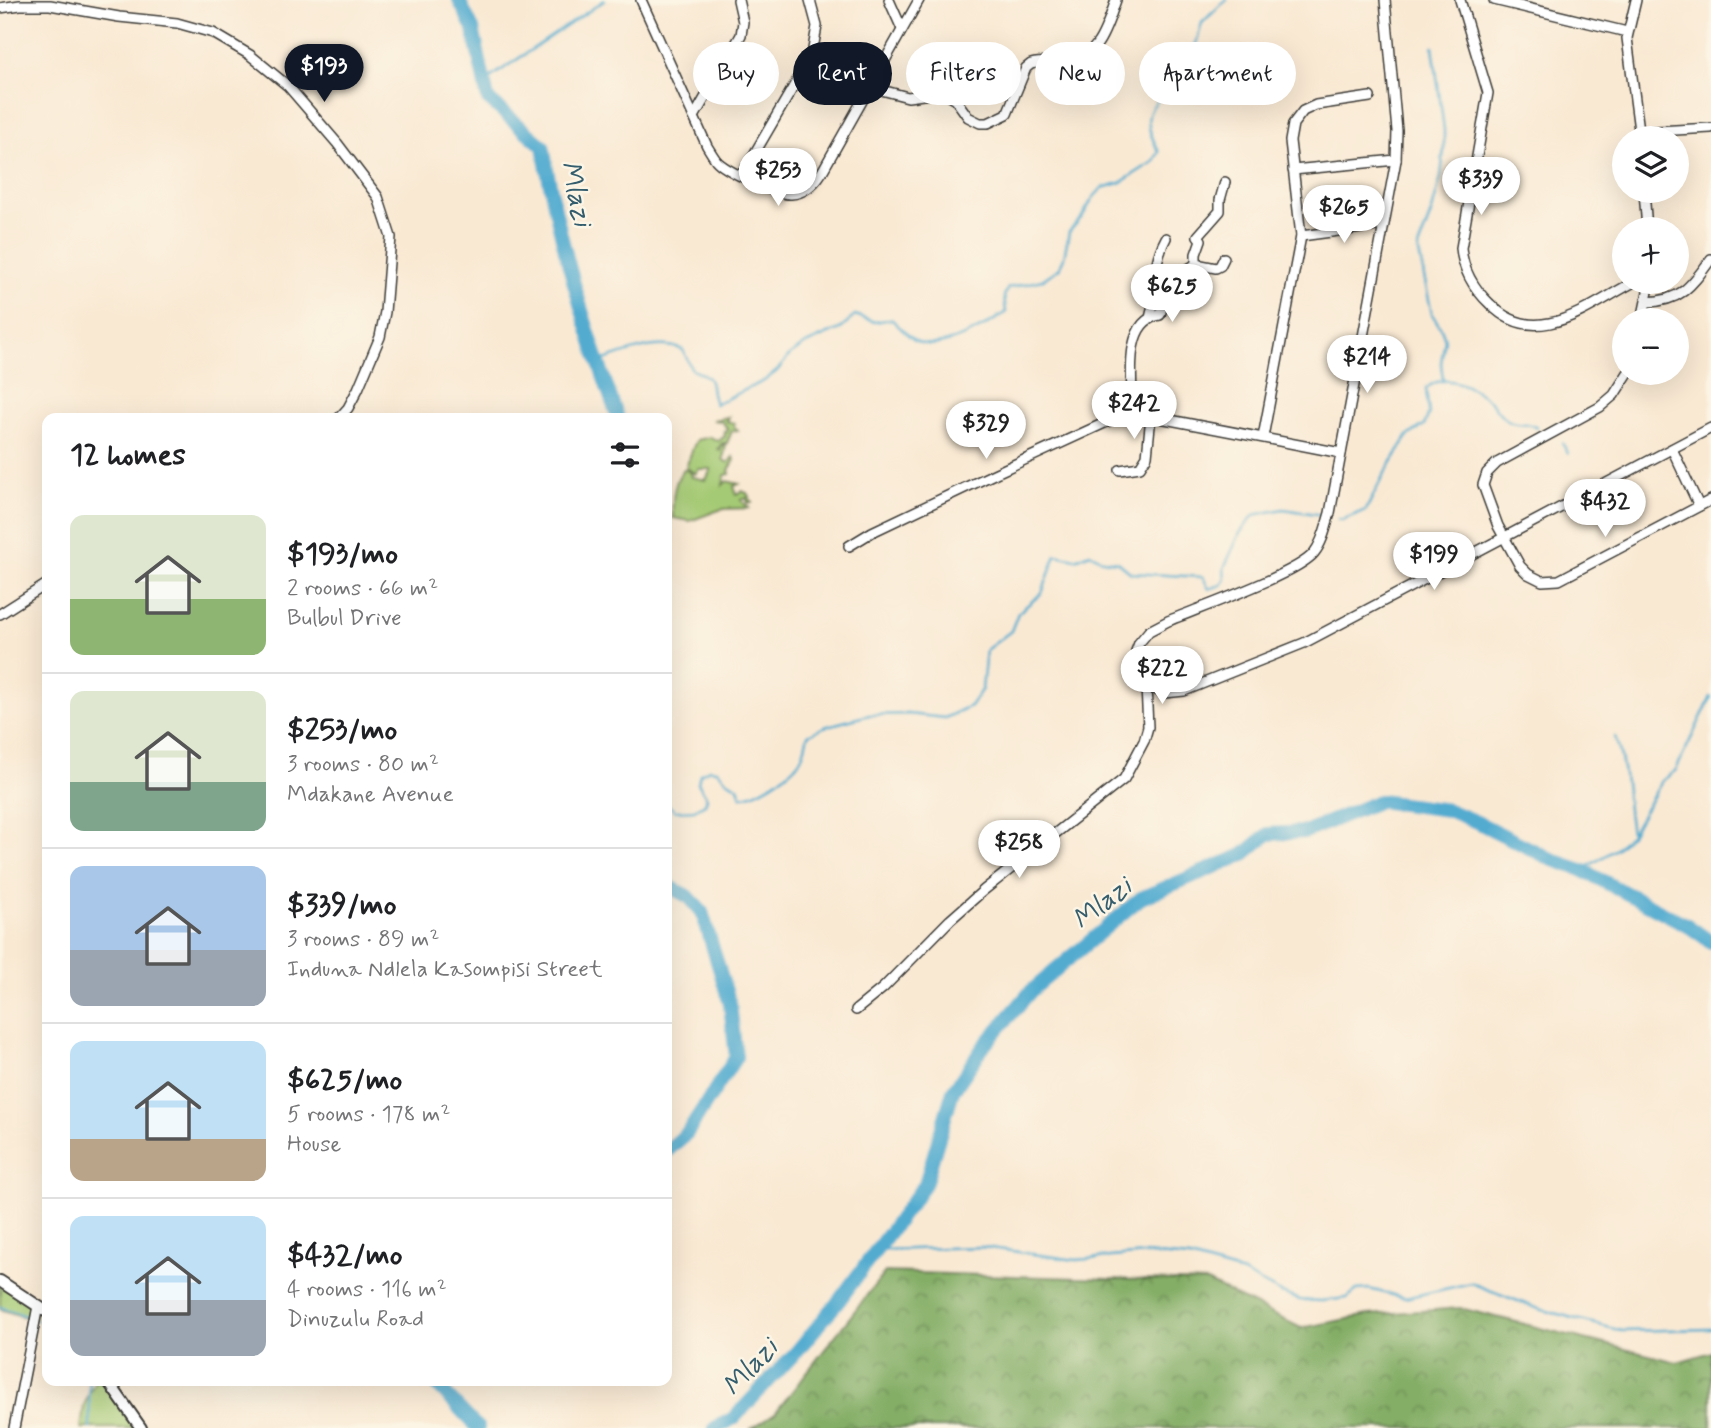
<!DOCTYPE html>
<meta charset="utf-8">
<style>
body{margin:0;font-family:Mynerve,sans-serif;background:#f6f6f6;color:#202124;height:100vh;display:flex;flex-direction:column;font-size:26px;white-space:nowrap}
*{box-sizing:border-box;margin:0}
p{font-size:23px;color:#757577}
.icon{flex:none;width:38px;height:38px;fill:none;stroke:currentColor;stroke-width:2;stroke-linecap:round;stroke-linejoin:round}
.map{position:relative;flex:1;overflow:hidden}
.sheet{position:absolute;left:42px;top:413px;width:630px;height:973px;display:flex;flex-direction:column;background:#fff;border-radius:14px;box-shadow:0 7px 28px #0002}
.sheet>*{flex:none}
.banner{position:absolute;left:693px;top:42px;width:665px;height:63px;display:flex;gap:14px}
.controls{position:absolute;left:1612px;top:126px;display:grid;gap:14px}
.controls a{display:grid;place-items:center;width:77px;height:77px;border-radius:50%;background:#fff;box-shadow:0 7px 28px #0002;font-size:35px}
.price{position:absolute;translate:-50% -60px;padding:0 16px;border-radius:24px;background:#fff;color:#222;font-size:23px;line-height:46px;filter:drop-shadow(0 2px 4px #0008)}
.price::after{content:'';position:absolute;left:50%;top:42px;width:21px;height:16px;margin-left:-10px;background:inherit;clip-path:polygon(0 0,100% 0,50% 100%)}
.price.active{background:#111827;color:#fff}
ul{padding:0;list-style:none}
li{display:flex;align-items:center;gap:21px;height:175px;padding:0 28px}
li+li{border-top:2px solid #e0e0e0}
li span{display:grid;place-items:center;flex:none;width:196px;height:140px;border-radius:14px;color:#555}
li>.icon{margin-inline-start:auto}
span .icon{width:84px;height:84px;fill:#fffc;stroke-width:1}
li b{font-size:30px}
h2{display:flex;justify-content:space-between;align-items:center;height:84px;padding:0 28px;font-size:30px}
.chip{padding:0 24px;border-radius:32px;background:#fff;box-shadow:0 7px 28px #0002;font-size:24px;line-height:63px}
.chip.active{background:#111827;color:#fff}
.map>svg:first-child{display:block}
.grass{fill:#a5ca74;stroke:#607348;stroke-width:2}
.forest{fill:url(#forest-crowns);stroke:#506541;stroke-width:2}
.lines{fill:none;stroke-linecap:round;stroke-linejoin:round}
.stream{stroke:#52acd0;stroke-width:2.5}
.river{stroke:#52acd0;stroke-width:14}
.minor-casing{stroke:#3d3b37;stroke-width:12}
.tertiary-casing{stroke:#3d3b37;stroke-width:14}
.minor{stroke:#fff;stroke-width:9}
.tertiary{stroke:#fff;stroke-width:10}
.labels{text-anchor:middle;stroke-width:5;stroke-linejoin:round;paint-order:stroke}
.water-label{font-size:28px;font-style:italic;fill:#345d6d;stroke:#fcf5e5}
</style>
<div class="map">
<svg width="1711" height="1428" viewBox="0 0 1711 1428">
<defs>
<pattern id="forest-crowns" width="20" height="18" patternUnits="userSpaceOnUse" patternTransform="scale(1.75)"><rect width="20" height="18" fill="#84ae66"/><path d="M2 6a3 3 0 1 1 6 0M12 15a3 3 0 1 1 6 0" fill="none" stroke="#6b8d53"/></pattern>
</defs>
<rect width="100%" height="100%" fill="#fcf5e5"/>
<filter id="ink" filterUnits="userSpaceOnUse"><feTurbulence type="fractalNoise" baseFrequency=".0143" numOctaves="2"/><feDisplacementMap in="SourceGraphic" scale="14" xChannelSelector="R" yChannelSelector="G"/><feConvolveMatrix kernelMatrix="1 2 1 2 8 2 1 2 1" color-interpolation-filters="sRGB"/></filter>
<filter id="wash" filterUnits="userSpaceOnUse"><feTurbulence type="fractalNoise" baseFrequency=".00686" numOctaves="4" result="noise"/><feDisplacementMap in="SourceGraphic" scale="28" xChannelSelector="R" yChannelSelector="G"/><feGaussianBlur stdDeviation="1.57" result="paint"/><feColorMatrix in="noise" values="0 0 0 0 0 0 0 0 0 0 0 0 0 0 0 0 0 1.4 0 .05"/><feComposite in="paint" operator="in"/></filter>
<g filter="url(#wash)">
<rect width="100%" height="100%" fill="#f9e9d3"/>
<!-- grass -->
<g class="grass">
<path d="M728,417L726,421L734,423V426L738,431H732L727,443H722L718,449L720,451L723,444L726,445L723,459L726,462H729L733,457L735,460L729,470L730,474L725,475L723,485L727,481L739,484L734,486L736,494L742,491L747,493L752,502L748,503L747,498L741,500L749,508L722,509L690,521L673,518C672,502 673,481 684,469L691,473L692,477L706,480L711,469H699L695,474L686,467C690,458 692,447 697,440L710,437L718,441L725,436L724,431L727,432L728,429L721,421L713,420Z"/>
<path d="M0,1282L37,1306L34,1320L0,1309Z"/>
<path d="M95,1381H108L140,1428H81L84,1405Z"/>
</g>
<!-- forest -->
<path class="forest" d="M885,1272L1207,1282L1301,1328L1368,1315L1460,1308L1677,1362L1711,1352V1428H752L775,1413Z"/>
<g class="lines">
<!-- stream -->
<g class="stream">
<path d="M1433,46L1444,130V148L1441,177L1432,211L1418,248L1432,314L1441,328L1445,339L1441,363L1443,380"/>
<path d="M1191,51L1196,44L1202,23L1226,0"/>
<path d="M484,82L605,0"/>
<path d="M598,362C624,354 657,338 683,350L692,370C718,378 707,384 715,404L764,381L777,371L790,355L806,344L842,328L855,315L875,322L891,319C899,326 907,335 916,341C939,354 987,326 1006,312L1004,296L1008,288L1042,280L1060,268L1064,257L1069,232L1082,217L1093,198L1102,188L1120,183L1153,162L1159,152C1155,144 1150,135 1149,126C1144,101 1174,91 1186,74C1190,68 1190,60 1191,53"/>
<path d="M1562,443L1568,453"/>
<path d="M1338,519L1342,520L1366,510L1382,478L1408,436L1424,425L1429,414L1426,389C1444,370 1475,388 1491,402C1496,408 1500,415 1506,419C1516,427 1526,420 1537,428"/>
<path d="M1615,737C1626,765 1626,803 1631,833"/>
<path d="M667,804L675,811L694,810L705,804L707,798L698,783L700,774L709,769L717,770L725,779L738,787L741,796C754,797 786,776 795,766C804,758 805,746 808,735L824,727L869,715L908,714L945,718L970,706L982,689L986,650L1011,631L1018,613L1042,593L1056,555L1076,559L1090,553L1103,560L1118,562L1131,573L1203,577L1209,589L1221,585L1225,579L1224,568L1240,533L1254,515L1283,509L1323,515"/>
<path d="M1582,870L1616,849L1631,834L1662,781L1676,770L1711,697"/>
<path d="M876,1250L983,1247L1076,1260L1146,1254L1190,1258L1243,1273L1279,1292L1300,1300L1322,1301L1347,1298L1357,1290L1369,1289L1405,1298L1471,1283L1539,1309L1622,1331L1711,1329"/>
<path d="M0,1307L32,1318"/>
<path d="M38,1320L47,1331"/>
<path d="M89,1381L90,1428"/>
</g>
<!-- river -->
<g class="river">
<path d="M459,0L473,29L488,99L543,146C558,240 586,329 618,418"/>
<path d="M667,885L689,897L702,912L730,1004L736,1057L687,1133L667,1151"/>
<path d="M433,1381L478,1428"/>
<path d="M715,1428L734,1418L797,1351L838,1302L925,1184L953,1091L984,1046L1031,991L1141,898L1243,855L1268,834L1305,832L1379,801L1448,810L1479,823L1553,860L1582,870L1687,925L1711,942"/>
</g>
</g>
</g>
<g filter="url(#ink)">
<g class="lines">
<!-- minor casing -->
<g class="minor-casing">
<g id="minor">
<path d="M641,0L707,146C710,151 713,156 716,160C725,171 778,195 791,194C805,193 815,183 822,172L919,0"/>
<path d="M889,0L902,29"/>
<path d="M1460,0L1488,93L1461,248C1463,270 1474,289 1490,304C1536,351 1588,306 1634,282"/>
<path d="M1494,0L1627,32"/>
<path d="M1636,0L1627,38L1640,138"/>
<path d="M0,8L20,5H50L119,17L177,23L213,33L250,55L288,86L337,143L378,197L391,237L385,312L380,337L358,389L348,408L339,418"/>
<path d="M870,87L908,97L938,93L948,95L956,100L968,117L980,123H988L1007,114L1026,68L1031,64C1042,61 1052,63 1064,62C1099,60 1106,28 1116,0"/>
<path d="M694,117L741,35L743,22L738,0"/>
<path d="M1640,132L1711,128"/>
<path d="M1293,170L1396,160"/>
<path d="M742,175L812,55L817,26L810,0"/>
<path d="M1644,191L1647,229"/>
<path d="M1301,236L1383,225"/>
<path d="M1196,264V254L1201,240L1198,236L1220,211V200L1225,182"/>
<path d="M1647,302C1682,301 1692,285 1711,259"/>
<path d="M1150,318C1159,288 1149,270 1166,238"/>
<path d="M1642,320L1650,282"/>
<path d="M1628,373L1614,395L1600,407L1497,463L1487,473L1483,485L1498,526L1520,566L1528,574L1542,581L1559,580L1711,500"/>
<path d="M1133,414C1133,387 1121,321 1160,315L1171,280L1196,264L1216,268L1220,266L1224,258"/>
<path d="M1263,437L1301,236L1290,141L1293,124L1303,111L1316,105L1370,97"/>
<path d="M1672,449L1699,506"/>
<path d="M1120,470L1140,467L1147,456L1151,416"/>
<path d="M849,546L872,532L996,473L1122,415H1144L1341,453"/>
<path d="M0,614L47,584"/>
<path d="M1146,686L1164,693L1184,691L1304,643L1711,428"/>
<path d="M856,1010L883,988L950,920L984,890L1124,779L1144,741L1148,727L1146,686L1136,666V651L1139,643L1149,631L1168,621C1199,608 1297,574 1314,553C1323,542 1326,526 1330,513L1396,160L1397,131L1385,0"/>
<path d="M14,1428L38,1306"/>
</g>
</g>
<!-- tertiary casing -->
<g class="tertiary-casing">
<g id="tertiary">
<path d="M0,1281L47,1312"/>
<path d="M108,1381L141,1428"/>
</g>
</g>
<!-- minor -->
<use href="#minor" class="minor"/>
<!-- tertiary -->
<use href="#tertiary" class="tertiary"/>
</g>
</g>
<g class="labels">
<!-- water labels -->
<g class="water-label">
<text transform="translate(578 193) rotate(78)" y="10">Mlazi</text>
<text transform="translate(1101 902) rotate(-38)" y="10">Mlazi</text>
<text transform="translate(749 1366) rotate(-47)" y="10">Mlazi</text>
</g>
</g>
</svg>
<div class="controls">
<a><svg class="icon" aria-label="layers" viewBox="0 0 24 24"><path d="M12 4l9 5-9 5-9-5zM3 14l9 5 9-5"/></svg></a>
<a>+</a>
<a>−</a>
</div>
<b class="price active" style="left:324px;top:104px">$193</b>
<b class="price" style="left:778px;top:208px">$253</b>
<b class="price" style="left:1481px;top:217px">$339</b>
<b class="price" style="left:1344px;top:245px">$265</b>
<b class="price" style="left:1172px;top:324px">$625</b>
<b class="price" style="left:1367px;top:395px">$214</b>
<b class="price" style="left:1134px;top:441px">$242</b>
<b class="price" style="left:986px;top:461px">$329</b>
<b class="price" style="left:1605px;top:539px">$432</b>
<b class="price" style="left:1434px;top:592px">$199</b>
<b class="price" style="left:1162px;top:706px">$222</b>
<b class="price" style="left:1019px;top:880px">$258</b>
<div class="banner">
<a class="chip">Buy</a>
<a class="chip active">Rent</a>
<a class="chip">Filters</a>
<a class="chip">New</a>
<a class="chip">Apartment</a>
</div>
<section class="sheet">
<h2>12 homes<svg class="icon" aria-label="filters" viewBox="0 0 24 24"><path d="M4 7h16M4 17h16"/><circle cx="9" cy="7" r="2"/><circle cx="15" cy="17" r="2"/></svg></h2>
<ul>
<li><span style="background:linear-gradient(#dfe7d0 60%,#8fb573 0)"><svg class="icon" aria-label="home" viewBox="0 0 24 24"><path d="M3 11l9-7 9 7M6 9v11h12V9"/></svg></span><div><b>$193/mo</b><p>2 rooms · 66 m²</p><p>Bulbul Drive</p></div></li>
<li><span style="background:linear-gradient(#dfe7d0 65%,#7fa58c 0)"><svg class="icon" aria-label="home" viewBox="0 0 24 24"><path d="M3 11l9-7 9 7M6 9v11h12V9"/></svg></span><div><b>$253/mo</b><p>3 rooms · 80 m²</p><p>Mdakane Avenue</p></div></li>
<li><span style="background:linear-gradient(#a9c7e8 60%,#9aa5b1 0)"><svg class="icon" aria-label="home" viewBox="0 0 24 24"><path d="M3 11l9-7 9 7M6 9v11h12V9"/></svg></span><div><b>$339/mo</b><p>3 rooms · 89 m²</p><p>Induna Ndlela Kasompisi Street</p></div></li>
<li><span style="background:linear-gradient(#bfe0f5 70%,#b9a48a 0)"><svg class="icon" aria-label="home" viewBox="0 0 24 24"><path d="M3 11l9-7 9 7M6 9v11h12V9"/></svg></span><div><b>$625/mo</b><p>5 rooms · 178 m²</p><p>House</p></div></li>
<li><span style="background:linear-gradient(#bfe0f5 60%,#9aa5b1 0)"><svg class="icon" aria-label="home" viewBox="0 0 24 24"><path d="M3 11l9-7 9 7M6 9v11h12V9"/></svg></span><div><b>$432/mo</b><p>4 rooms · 116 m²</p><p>Dinuzulu Road</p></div></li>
</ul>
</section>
</div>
